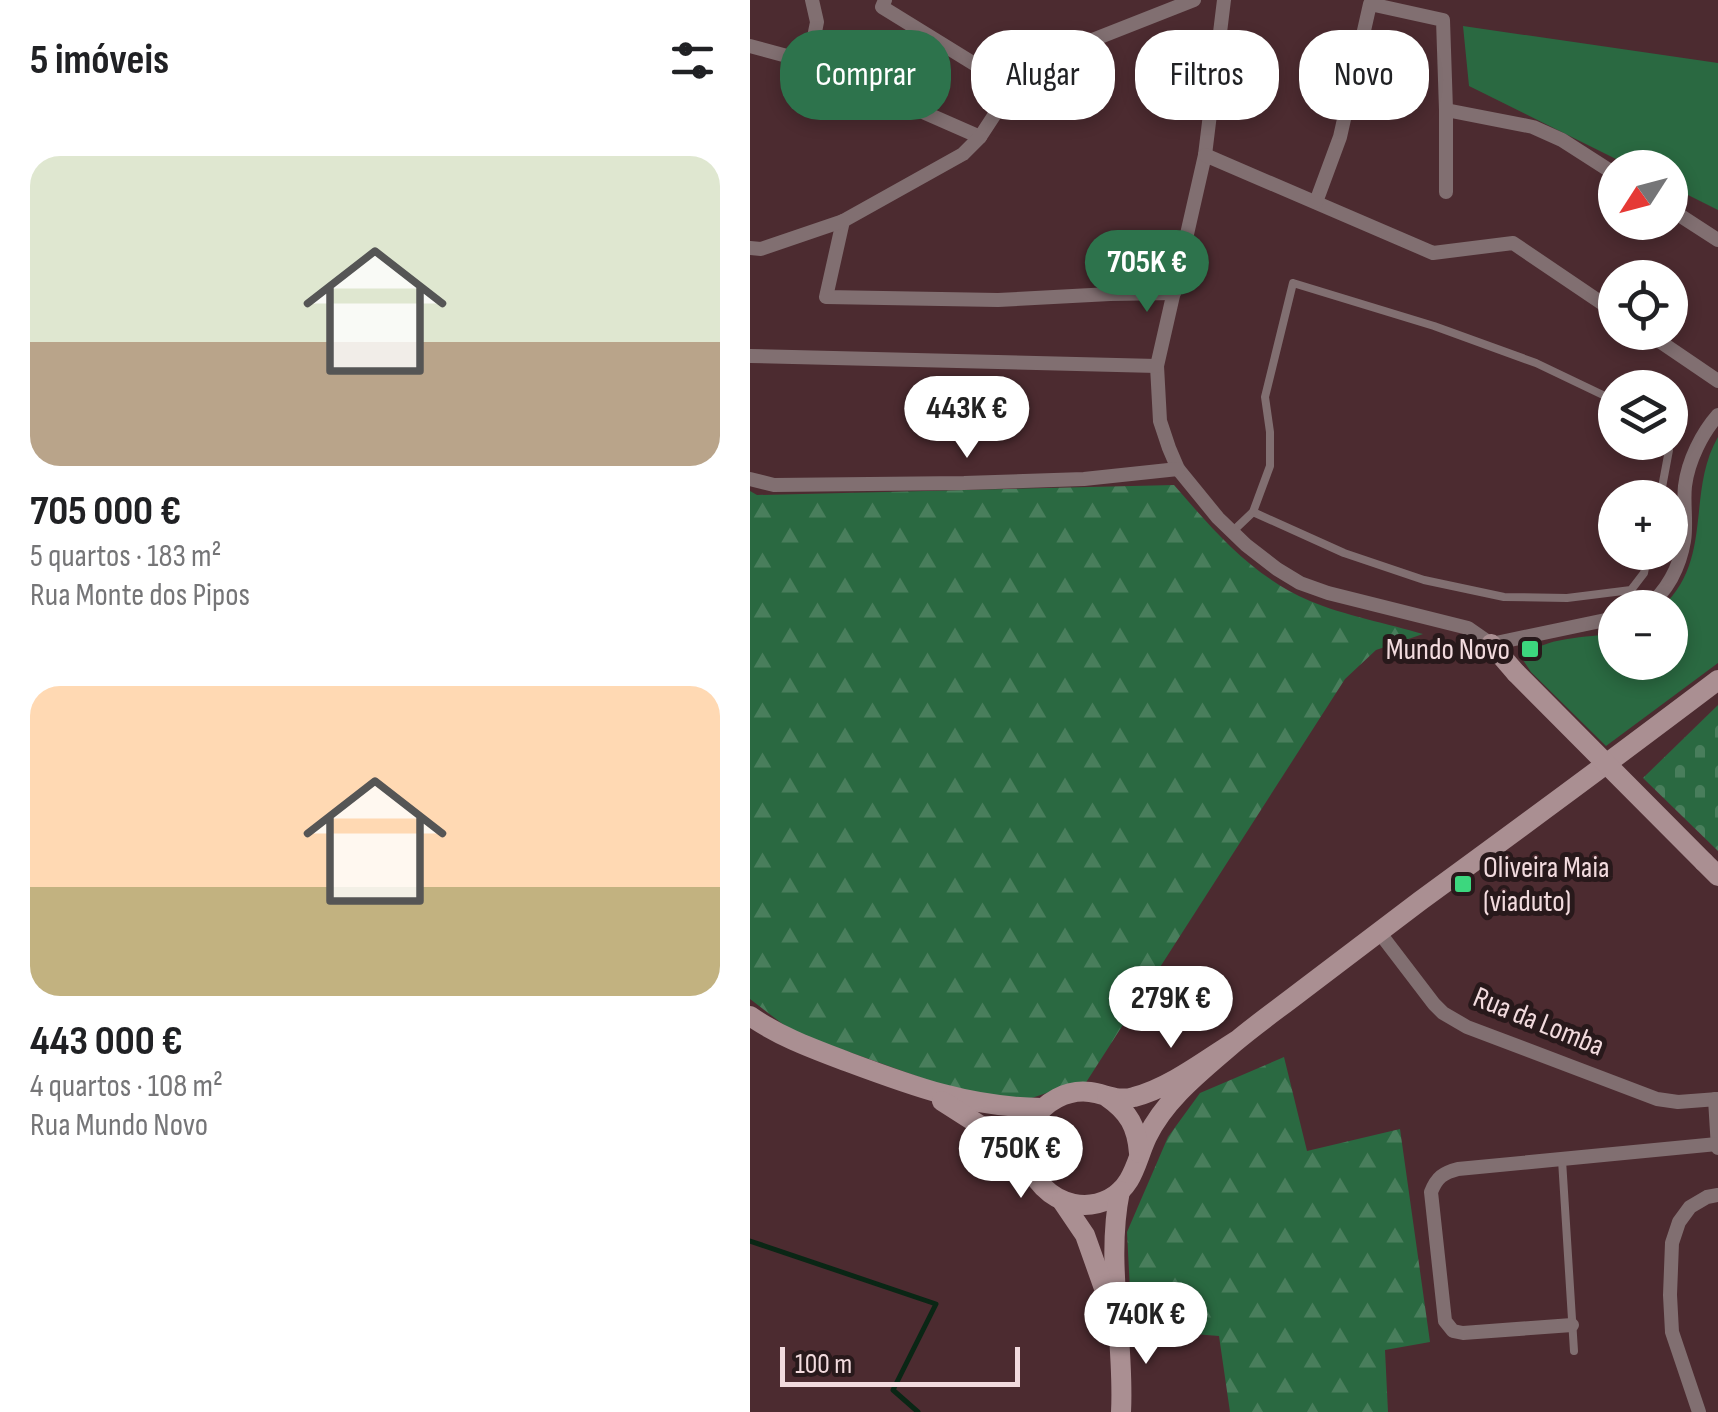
<!DOCTYPE html>
<html lang="pt">
<meta charset="utf-8">
<style>
body{margin:0;font-family:"Sofia Sans Condensed",sans-serif;background:#f2f2f2;color:#202124;height:100vh;display:flex;flex-direction:column;font-size:38px;white-space:nowrap}
*{box-sizing:border-box;margin:0}
p{font-size:32px;color:#757577}
.icon{flex:none;width:55px;height:55px;fill:none;stroke:currentColor;stroke-width:2;stroke-linecap:round;stroke-linejoin:round}
.map{position:relative;flex:1;overflow:hidden}
.sheet{display:flex;flex-direction:column;background:#fff;width:750px}
.sheet>*{flex:none}
.hud{position:absolute;left:30px;top:30px;width:788px;height:90px;display:flex;gap:20px}
.needle{width:65px;rotate:234deg}
.fabs{position:absolute;left:848px;top:150px;display:grid;gap:20px}
.fabs a{display:grid;place-items:center;width:90px;height:90px;border-radius:50%;background:#fff;box-shadow:0 5px 15px #0003;font-size:50px}
.scale{position:absolute;left:30px;bottom:25px;width:240px;box-sizing:border-box;padding-left:10px;border:5px solid #f2dbde;border-top:0;font-size:28px;line-height:35px;white-space:nowrap;color:#f2dbde;-webkit-text-stroke:8px #28191b;paint-order:stroke}
.price{position:absolute;translate:-50% -85px;padding:0 22px;border-radius:35px;background:#fff;color:#222;font-size:32px;line-height:65px;filter:drop-shadow(0 2px 5px #0008)}
.price::after{content:'';position:absolute;left:50%;top:60px;width:30px;height:22px;margin-left:-15px;background:inherit;clip-path:polygon(0 0,100% 0,50% 100%)}
.price.current{background:#2d734c;color:#fff}
ul{padding:0;list-style:none}
li{display:grid;align-content:center;gap:20px;height:530px;padding:0 30px}
li span{display:grid;place-items:center;height:310px;border-radius:30px;color:#555}
li>.icon{margin-inline-start:auto}
span .icon{width:180px;height:180px;fill:#fffc;stroke-width:1}
li b{font-size:42px}
h2{display:flex;justify-content:space-between;align-items:center;height:120px;padding:0 30px;font-size:42px}
.chip{padding:0 35px;border-radius:40px;background:#fff;box-shadow:0 5px 15px #0003;font-size:35px;line-height:90px}
.chip.current{background:#2d734c;color:#fff}
main{display:flex;flex:1;min-height:0}
.map>svg:first-child{display:block}
.green{fill:#2a6941}
.forest{fill:url(#forest-firs)}
.cemetery{fill:url(#cemetery-stones)}
.lines{fill:none;stroke-linecap:round;stroke-linejoin:round}
.stream{stroke:#0a2615;stroke-width:5}
.lane{stroke:#816f71;stroke-width:8}
.street{stroke:#816f71;stroke-width:14}
.secondary{stroke:#aa8f92;stroke-width:20}
.secondary-bridge{stroke:#aa8f92;stroke-width:20}
.poi-dot{fill:#3cd77e;stroke:#28191b;stroke-width:4}
.labels{text-anchor:middle;stroke-width:10;stroke-linejoin:round;paint-order:stroke}
.poi-label{font-size:30px;fill:#f2dbde;stroke:#28191b;text-anchor:end}
.street-label{font-size:30px;fill:#f2dbde;stroke:#28191b}
</style>
<main>
<section class="sheet">
<h2>5 imóveis<svg class="icon" aria-label="filters" viewBox="0 0 24 24"><path d="M4 7h16M4 17h16"/><circle cx="9" cy="7" r="2"/><circle cx="15" cy="17" r="2"/></svg></h2>
<ul>
<li><span style="background:linear-gradient(#dfe7d0 60%,#b9a48a 0)"><svg class="icon" aria-label="home" viewBox="0 0 24 24"><path d="M3 11l9-7 9 7M6 9v11h12V9"/></svg></span><div><b>705 000 €</b><p>5 quartos · 183 m²</p><p>Rua Monte dos Pipos</p></div></li>
<li><span style="background:linear-gradient(#ffd9b3 65%,#c2b280 0)"><svg class="icon" aria-label="home" viewBox="0 0 24 24"><path d="M3 11l9-7 9 7M6 9v11h12V9"/></svg></span><div><b>443 000 €</b><p>4 quartos · 108 m²</p><p>Rua Mundo Novo</p></div></li>
</ul>
</section>
<div class="map">
<svg width="968" height="1412" viewBox="0 0 968 1412">
<defs>
<pattern id="forest-firs" width="22" height="20" patternUnits="userSpaceOnUse" patternTransform="scale(2.5)"><rect width="22" height="20" fill="#2a6941"/><path d="M5 1l3.5 6h-7zM16 11l3.5 6h-7z" fill="#497e5c"/></pattern>
<pattern id="cemetery-stones" width="16" height="16" patternUnits="userSpaceOnUse" patternTransform="scale(2.5)"><rect width="16" height="16" fill="#2a6941"/><path d="M2 7V4a2 2 0 0 1 4 0v3zM10 15v-3a2 2 0 0 1 4 0v3z" fill="#497e5c"/></pattern>
</defs>
<rect width="100%" height="100%" fill="#4c2b30"/>
<!-- green -->
<g class="green">
<path d="M713,26L968,63V210L920,186V168L882,167L719,86Z"/>
<path d="M968,437V663L856,746L781,672L773,660C788,636 839,638 865,633V662H920V608L912,607C964,559 936,492 968,437Z"/>
</g>
<!-- forest -->
<g class="forest">
<path d="M424,485C464,531 503,577 560,601C593,615 639,624 673,634L626,650L595,679L335,1084H323L267,1103L217,1094L43,1032L0,999V491L7,495Z"/>
<path d="M534,1057L557,1151L650,1129L680,1342L635,1350L638,1412H480L469,1336L382,1329L377,1232L418,1137L450,1093Z"/>
</g>
<!-- cemetery -->
<path class="cemetery" d="M968,705V851L893,778Z"/>
<g class="lines">
<!-- stream -->
<path class="stream" d="M0,1241L186,1304L143,1390L168,1412"/>
<!-- lane -->
<g class="lane">
<path d="M910,498L919,450L915,442"/>
<path d="M503,512L594,553L674,580L754,597L817,598L881,590L894,573L898,552"/>
<path d="M482,532L503,512L520,466V432L515,397L543,283L684,326L786,363L855,396L865,403"/>
<path d="M812,1160L824,1351"/>
</g>
<!-- street -->
<g class="street">
<path d="M135,0L132,7L260,86"/>
<path d="M474,0L455,155L407,366L410,421L419,448L428,469L468,518L496,545L527,569L550,583L578,593L718,628L741,644L865,618"/>
<path d="M0,46L59,62L230,137"/>
<path d="M59,62L67,22L62,0"/>
<path d="M696,110L783,127L812,140L865,174"/>
<path d="M455,155L683,253L763,243L865,312"/>
<path d="M566,202L590,137L620,4L693,20L696,110V192"/>
<path d="M920,209L968,240"/>
<path d="M93,221L76,297L248,300L360,294L424,293"/>
<path d="M0,248L11,249L93,221L213,154L230,137L247,111L260,86L274,70L289,61L444,0"/>
<path d="M896,332L968,381"/>
<path d="M0,356L407,366"/>
<path d="M0,479L24,485L214,483L334,479L428,469"/>
<path d="M895,608C917,593 930,566 934,541C937,523 933,504 935,486C938,461 952,433 968,415"/>
<path d="M629,932L684,1004L693,1013L717,1027L907,1099L928,1102L968,1099"/>
<path d="M965,1099L968,1148"/>
<path d="M822,1325L713,1333L703,1331L695,1321L681,1192C687,1177 693,1173 708,1169L967,1144"/>
<path d="M949,1412L922,1332L920,1295L922,1243L929,1222L940,1207L957,1197L968,1195"/>
</g>
<!-- secondary -->
<g class="secondary">
<path d="M741,644L766,673"/>
<path d="M954,862L968,876"/>
<path d="M0,1016C30,1037 64,1049 98,1062C165,1087 219,1107 292,1108"/>
<path d="M489,1039C458,1058 420,1088 384,1097C367,1102 356,1094 340,1092C317,1089 294,1102 283,1121C257,1169 311,1223 359,1199C384,1186 386,1160 397,1137C416,1098 452,1071 484,1043C505,1025 528,1009 550,992C590,962 630,931 670,901C770,828 869,755 968,680"/>
<path d="M357,1097C379,1112 387,1127 389,1153"/>
<path d="M192,1101L264,1147L277,1160"/>
<path d="M370,1191C355,1264 375,1339 371,1412"/>
<path d="M312,1201L335,1235L361,1308"/>
</g>
<!-- secondary-bridge -->
<path class="secondary-bridge" d="M766,673L954,862"/>
</g>
<!-- markers -->
<g class="poi-dot">
<rect x="770" y="639" width="20" height="20" rx="5"/>
<rect x="703" y="874" width="20" height="20" rx="5"/>
</g>
<g class="labels">
<!-- poi labels -->
<g class="poi-label">
<text x="760" y="659">Mundo Novo</text>
<text x="733" y="877" text-anchor="start">Oliveira Maia<tspan x="733" dy="34">(viaduto)</tspan></text>
</g>
<!-- street labels -->
<g class="street-label">
<text transform="translate(789 1021) rotate(22)" y="10">Rua da Lomba</text>
</g>
</g>
</svg>
<div class="fabs">
<a><svg class="needle" viewBox="-14 -14 28 28"><path d="M0-13l5 13h-10z" fill="#e53935"/><path d="M0 13l5-13h-10z" fill="#757577"/></svg></a>
<a><svg class="icon" aria-label="locate" viewBox="0 0 24 24"><circle cx="12" cy="12" r="6"/><path d="M12 2v4M12 18v4M2 12h4M18 12h4"/></svg></a>
<a><svg class="icon" aria-label="layers" viewBox="0 0 24 24"><path d="M12 4l9 5-9 5-9-5zM3 14l9 5 9-5"/></svg></a>
<a>+</a>
<a>−</a>
</div>
<div class="scale">100 m</div>
<b class="price current" style="left:397px;top:315px">705K €</b>
<b class="price" style="left:217px;top:461px">443K €</b>
<b class="price" style="left:421px;top:1051px">279K €</b>
<b class="price" style="left:271px;top:1201px">750K €</b>
<b class="price" style="left:396px;top:1367px">740K €</b>
<div class="hud">
<a class="chip current">Comprar</a>
<a class="chip">Alugar</a>
<a class="chip">Filtros</a>
<a class="chip">Novo</a>
</div>
</div>
</main>
